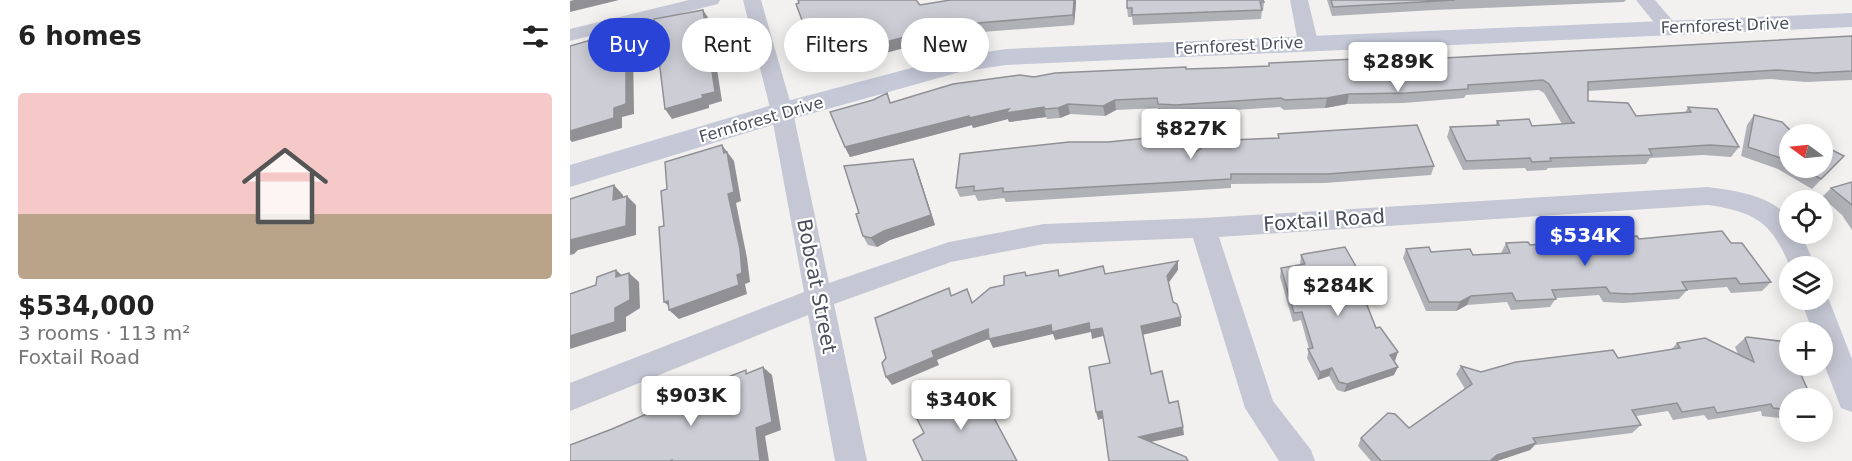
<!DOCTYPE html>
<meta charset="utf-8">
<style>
body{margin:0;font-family:"DejaVu Sans",sans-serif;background:#f2f2f2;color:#222;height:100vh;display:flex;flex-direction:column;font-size:22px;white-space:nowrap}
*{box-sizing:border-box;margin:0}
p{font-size:20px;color:#767676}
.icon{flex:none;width:33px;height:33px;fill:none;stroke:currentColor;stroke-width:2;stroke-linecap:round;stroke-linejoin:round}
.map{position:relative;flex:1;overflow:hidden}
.details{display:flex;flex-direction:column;background:#fff;width:570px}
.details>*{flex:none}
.banner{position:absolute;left:18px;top:18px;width:570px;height:54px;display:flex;gap:12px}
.needle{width:39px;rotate:285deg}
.buttons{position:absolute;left:1209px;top:124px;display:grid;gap:12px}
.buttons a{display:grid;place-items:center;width:54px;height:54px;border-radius:50%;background:#fff;box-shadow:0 3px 15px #0003;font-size:30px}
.price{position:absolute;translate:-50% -51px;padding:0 14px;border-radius:6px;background:#fff;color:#222;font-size:20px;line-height:39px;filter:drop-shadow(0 2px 3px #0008)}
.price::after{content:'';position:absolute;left:50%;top:36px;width:18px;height:14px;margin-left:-9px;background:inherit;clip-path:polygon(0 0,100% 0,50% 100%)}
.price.on{background:#2843d5;color:#fff}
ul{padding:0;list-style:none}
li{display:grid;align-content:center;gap:12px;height:318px;padding:0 18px}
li+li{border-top:2px solid #e0e0e0}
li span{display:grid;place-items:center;height:186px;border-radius:6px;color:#555}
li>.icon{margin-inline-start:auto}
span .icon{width:108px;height:108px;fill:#fffc;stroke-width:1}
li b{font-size:26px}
h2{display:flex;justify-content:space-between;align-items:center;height:72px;padding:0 18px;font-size:26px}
.chip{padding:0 21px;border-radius:27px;background:#fff;box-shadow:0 3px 15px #0003;font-size:21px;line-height:54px}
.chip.on{background:#2843d5;color:#fff}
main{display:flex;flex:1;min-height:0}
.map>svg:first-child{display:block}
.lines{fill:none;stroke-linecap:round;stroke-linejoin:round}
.street{fill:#c5c8d4;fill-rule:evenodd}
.secondary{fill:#c4c8d7;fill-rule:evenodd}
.wall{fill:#b0b1b7}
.shaded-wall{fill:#909095}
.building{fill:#cdced5;stroke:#909095;stroke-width:1.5}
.labels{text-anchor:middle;stroke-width:4.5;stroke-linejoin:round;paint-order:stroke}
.far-street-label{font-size:16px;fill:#494e5c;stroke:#fff}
.street-label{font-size:20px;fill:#494e5c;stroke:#fff}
</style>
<main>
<section class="details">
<h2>6 homes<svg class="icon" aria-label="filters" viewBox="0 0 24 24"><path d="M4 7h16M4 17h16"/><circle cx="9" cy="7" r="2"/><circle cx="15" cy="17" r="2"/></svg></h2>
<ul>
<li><span style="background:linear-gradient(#f6c9c9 65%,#b9a48a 0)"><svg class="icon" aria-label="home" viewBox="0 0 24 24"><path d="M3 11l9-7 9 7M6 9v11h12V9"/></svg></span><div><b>$534,000</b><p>3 rooms · 113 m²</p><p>Foxtail Road</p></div></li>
</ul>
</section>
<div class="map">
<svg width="1282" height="461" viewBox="0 0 1282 461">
<rect width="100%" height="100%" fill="#f2f1f0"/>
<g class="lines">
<!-- street -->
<g class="street">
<path d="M119,0H150L148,4L0,41V29Z"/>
<path d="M173,0H191L223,112L259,283L379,242L474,224L633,218L1138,187C1167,191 1199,195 1220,218V234H1231L1246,267H1220C1202,222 1185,212 1138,205L649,237L703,401L741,450L745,461H709L675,408L623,238L474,244L381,262L264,304L297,461H265L238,315L0,411V383L234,292L201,112Z"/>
<path d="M720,0H738L748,42L745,46H731L728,42Z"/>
<path d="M1066,0H1085L1108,27L1105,31H1091Z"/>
<path d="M1252,291L1259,300L1282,359V412L1271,408L1252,359V333H1243L1231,300H1252Z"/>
</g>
<!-- secondary -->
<path class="secondary" d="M1282,13V27L436,65L390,72L222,119L0,187V165L202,105L379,58L436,49Z"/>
</g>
<!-- wall -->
<g class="wall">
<path d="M757,0H1056L1054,2L864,10L762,16Z"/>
<path d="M694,2L693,11H692L691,19L563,25L562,17H558L557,8Z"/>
<path d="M229,3L350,5L506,3L504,25L399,33L334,48L300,57L301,60L266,71L264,69L253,72Z"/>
<path d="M1282,36V80L1236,82L1200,79L1018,91V101L1066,116L1115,113L1118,107L1169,147L1161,157L1133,155L1080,158L1076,164L978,168L976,170L957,171L955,168L893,170L877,137L880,127L925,126L927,121L962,126L992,124L974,93L969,90L896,95L894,98L834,103L777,104L755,108L714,110L710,107L606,114H588V108L546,110L535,116L500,114L490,118L477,119L476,117L439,122L438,119L403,128L402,125L280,157L275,147L303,100L317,93L321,103L464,77L698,66L699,63L874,58Z"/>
<path d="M1184,115L1220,135V168H1252L1274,156L1242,189L1208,169L1171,156L1177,125Z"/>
<path d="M708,134L864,166L861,175L755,183L661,184V188L436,202L434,198L408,201L405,195L390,197L386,188L538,142L593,140L626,152L661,140L708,138Z"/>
<path d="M343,159L347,169L365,225L320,240L307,247L298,245L293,236L289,213Z"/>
<path d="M1282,182V230L1272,215L1252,197L1261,188Z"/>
<path d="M1069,239L1161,243L1201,282L1192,291L1161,293L1157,287L1117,290L1109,299L1053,303L1033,302L1029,295L986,298L980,307L941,310L937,302L897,305L886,311H856L833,258L836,249L903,255L931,253L936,243L960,245Z"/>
<path d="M731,255L787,280L806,328L825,361L824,375L774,392L767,390L759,376L748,380L737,358L739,349L731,320L723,322L710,277L711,268L730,265Z"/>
<path d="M1175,338L1241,397L1239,399H1220V419L1192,416L1191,411L1138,420L1134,415L1103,420L1098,411L1066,416L1071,425L1062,433L965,445L960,450L927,461H801L788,446L791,438L839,428L895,389L886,374L891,366L911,372L1048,358L1101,350L1107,343L1168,354L1165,347Z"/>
</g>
<!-- shaded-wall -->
<g class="shaded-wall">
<path d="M4,0H49L0,12V1Z"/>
<path d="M504,0H506V3L504,25L503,15Z"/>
<path d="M133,10L139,19L152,101L139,105V108L102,119L95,109Z"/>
<path d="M396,24L399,33L334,48L300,57L296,47L331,38Z"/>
<path d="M49,32L56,42L49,41Z"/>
<path d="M56,39L63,49L64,114L52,117V128L2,142L0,140V131L44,108Z"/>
<path d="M297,51L301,60L266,71L264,69L253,72L248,63Z"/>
<path d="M779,94L777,104L755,108L757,98Z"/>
<path d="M545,100L546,110L535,116L533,106Z"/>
<path d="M498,104L500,114L490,118L488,108Z"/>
<path d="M474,107L476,117L439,122L438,119L403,128L402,125L280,157L275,147L399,116L439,109Z"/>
<path d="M152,145L164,161L171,201L166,203L177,258L180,282L175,284L177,294L109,319L99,310L102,309L94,302L154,153Z"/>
<path d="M343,159L347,169L365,225L320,240L307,247L301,238L314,231Z"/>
<path d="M44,185L53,195L52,209L43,200Z"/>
<path d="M57,196L66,205V235L8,250L4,254L0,255V240Z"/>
<path d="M608,261V270L597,285V276Z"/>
<path d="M46,270L56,279L46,277Z"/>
<path d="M59,273L69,282L70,308L56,317V331L0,349V336L45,308Z"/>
<path d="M901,296L897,305L886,311L890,302Z"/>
<path d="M611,317V326L572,335L571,326Z"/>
<path d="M519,323L532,328L533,336L522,339L521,332L485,340L483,334L423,348L419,339L367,360L369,365L322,385L316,377L362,351L418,329Z"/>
<path d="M828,352L825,361L817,363L820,355Z"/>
<path d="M193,367L202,375L211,430L195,436L199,461H190L186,428Z"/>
<path d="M828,367L824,375L774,392L777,384Z"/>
<path d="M762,368L759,376L748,380L750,372Z"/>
<path d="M532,411L534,418L528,420L526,412Z"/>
<path d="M613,427L614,435L571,444L569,437Z"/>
<path d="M966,443L960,450L927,461H920L927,455Z"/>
</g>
<!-- building -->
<g class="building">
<path d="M228,0H346L350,5L380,0H504L503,15L396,24L331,38L296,47L297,51L261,62L260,59L248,63L226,4L229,3Z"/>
<path d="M557,0H693L694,2H690L692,10L562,15V8H557Z"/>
<path d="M761,0H885L763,7Z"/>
<path d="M133,10L145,92L132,95L133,98L95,109L84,19Z"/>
<path d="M49,32V41L56,39V104L44,108V118L0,131V46Z"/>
<path d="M1282,36V71L1244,73L1207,70L1018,82V101L1058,103L1066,116L1121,112L1118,107L1147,109L1169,147L1140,145L1079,149L1082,155L980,158L981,161L962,162L960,158L896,161L880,127L929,125L927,121L959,119L962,126L1005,123L1002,122L979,84L973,80L898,85V89L836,93L779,94L757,98L715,100L711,98L606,105L588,104L587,98L545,100L533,106L498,104L488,108L475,109L474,107L436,113L439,109L399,118V116L275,147L260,112L303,100L317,93L320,103L383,84L450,75L464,77L485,73L616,67V69L650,68L699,66V63L850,56L874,58Z"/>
<path d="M1184,115L1212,122L1225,135H1220V161L1178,147Z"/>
<path d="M847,125L864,166L757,174H661V179L433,192V188L404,191V186L386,188L390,154L499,142H538L588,137L593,140L624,138L626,152L648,136H656L661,140L709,138L708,134Z"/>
<path d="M152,145L154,153L157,152L164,192L158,194L170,249L172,273L167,275L169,285L99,310L98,301L94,302L89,227L94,226L91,191L97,189L95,162Z"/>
<path d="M1252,145L1274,156L1251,179L1232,168H1252Z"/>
<path d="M343,159L361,215L314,231L301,238L293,236L286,214L289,213L274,166Z"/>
<path d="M1282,182V205L1261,188Z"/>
<path d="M44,185L43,200L57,196L56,226L0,240V199Z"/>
<path d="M1152,231L1161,243H1172L1201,282L1170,284L1166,278L1112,282L1117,290L1060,294L1040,293L1036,287L982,290L986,299L946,301L942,293L901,296L890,302H859L836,249L859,247L861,252L900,249L903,255L940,253L936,243L958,242L960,245L1046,237L1067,236L1069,239Z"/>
<path d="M775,247L789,272L786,277L806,328L810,327L828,352L820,355L828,367L777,384L769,382L762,368L750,372L738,349L743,348L732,312L724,313L711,268L735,264L731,255L734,254Z"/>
<path d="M608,261L597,276L603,302L607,304L611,317L571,326L581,374L592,371L599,403L608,401L613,427L569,437L616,457L618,461H539L532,411L526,412L519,367L540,363L532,328L520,330L519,323L482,332L481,325L419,339L418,329L362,351L364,357L316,377L312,363L316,358L305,318L379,288L381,296L397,289L402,303L420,288L434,285V276L455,272L456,276L488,270L489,276L533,266L535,274Z"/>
<path d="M46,270V277L59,273L60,300L45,308V322L0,336V294L26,285L27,277Z"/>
<path d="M1177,337L1217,342L1220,348V366H1227L1241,397L1227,395L1229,399H1220V410L1203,408L1201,404L1147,413L1144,407L1112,412L1107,403L1062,410L1071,425L963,438L966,443L927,455L920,461H811L791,438L818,413L825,414L839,428L902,384L891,366L911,372L946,362L1043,350L1048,358L1110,348L1107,343L1135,338L1184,362L1175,338Z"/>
<path d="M193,367L202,422L186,428L190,461H102V460L100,461H0V445L42,429L86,410V406L145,382L176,370V374Z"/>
<path d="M399,384L405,394L410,392L447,461H353L343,440L354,433L345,415Z"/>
</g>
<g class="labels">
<!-- far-street labels -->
<g class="far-street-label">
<text transform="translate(1155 25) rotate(-2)" y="6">Fernforest Drive</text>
<text transform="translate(669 45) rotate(-3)" y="6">Fernforest Drive</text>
<text transform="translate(191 119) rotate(-16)" y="6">Fernforest Drive</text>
</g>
<!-- street labels -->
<g class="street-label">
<text transform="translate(754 220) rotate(-4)" y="7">Foxtail Road</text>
<text transform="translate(247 286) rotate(79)" y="7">Bobcat Street</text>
</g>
</g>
</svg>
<div class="buttons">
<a><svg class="needle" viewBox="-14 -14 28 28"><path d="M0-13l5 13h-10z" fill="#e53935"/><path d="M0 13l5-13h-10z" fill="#767676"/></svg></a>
<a><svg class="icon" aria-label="locate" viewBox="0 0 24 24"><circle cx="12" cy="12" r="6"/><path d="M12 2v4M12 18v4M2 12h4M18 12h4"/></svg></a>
<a><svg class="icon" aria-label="layers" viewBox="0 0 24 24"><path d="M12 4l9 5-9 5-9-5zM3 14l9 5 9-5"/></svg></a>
<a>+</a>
<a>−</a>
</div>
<b class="price" style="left:828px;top:93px">$289K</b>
<b class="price" style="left:621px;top:160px">$827K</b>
<b class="price on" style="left:1015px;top:267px">$534K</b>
<b class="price" style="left:768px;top:317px">$284K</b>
<b class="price" style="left:121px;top:427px">$903K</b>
<b class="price" style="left:391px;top:431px">$340K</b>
<div class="banner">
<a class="chip on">Buy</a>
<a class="chip">Rent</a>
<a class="chip">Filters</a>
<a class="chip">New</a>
</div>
</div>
</main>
